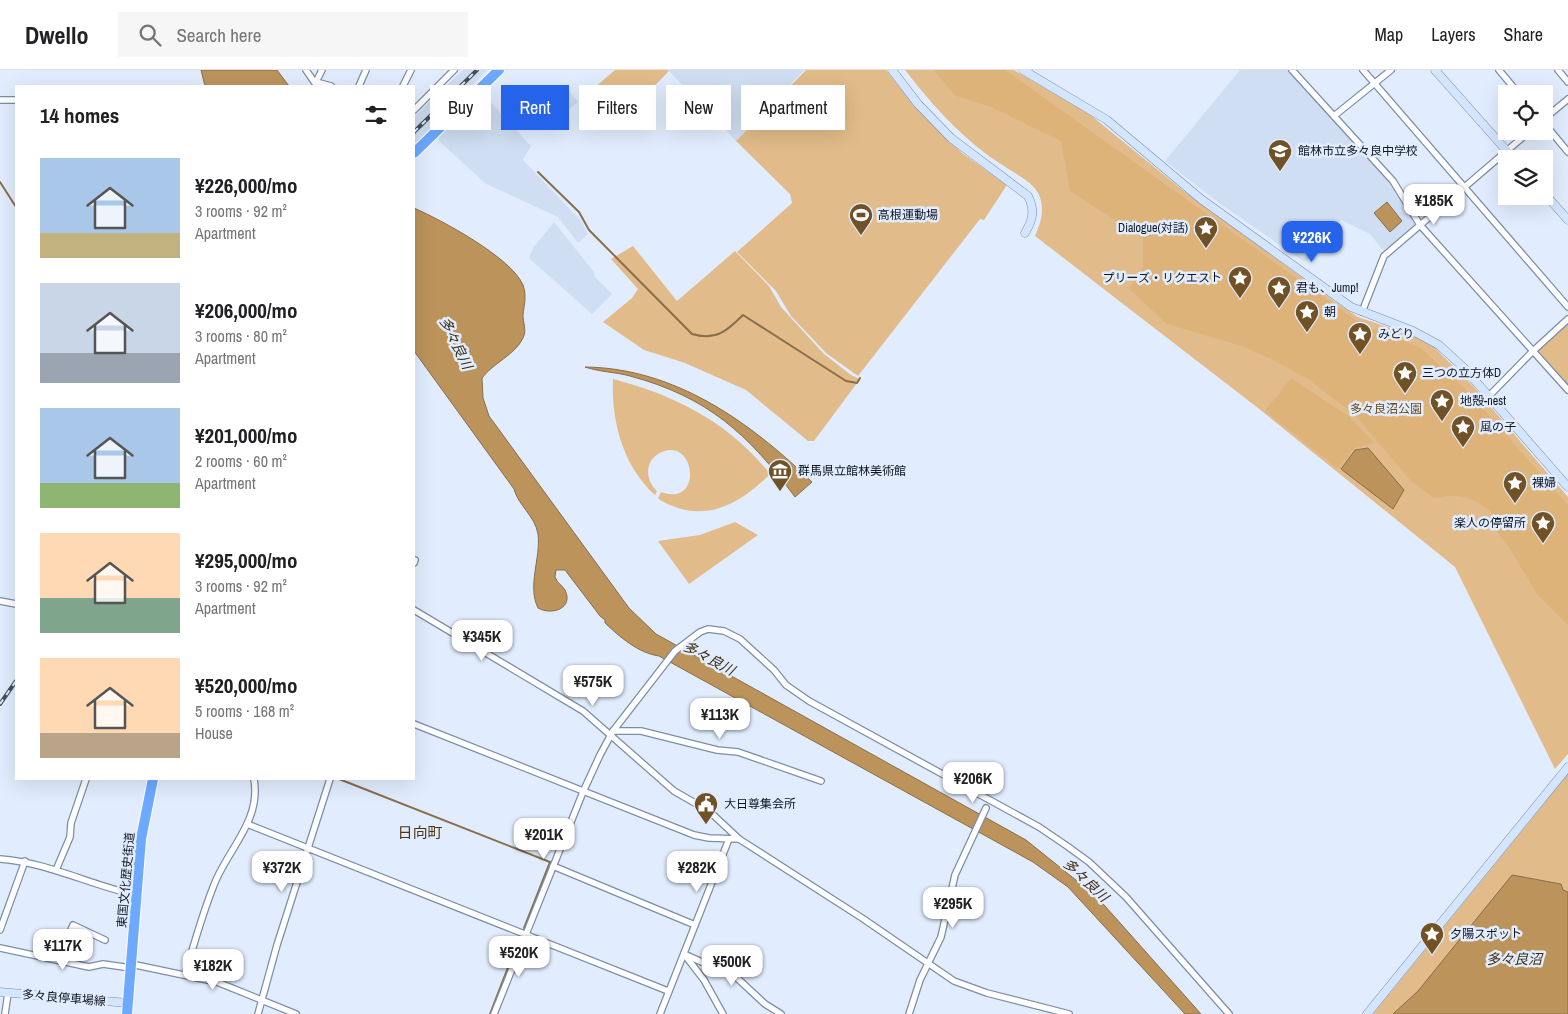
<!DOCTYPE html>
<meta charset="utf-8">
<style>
body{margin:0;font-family:"Archivo Narrow","Noto Sans JP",sans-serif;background:#f6f6f6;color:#202124;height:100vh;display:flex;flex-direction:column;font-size:19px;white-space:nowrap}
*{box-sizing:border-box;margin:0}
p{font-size:16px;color:#757577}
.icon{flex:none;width:28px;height:28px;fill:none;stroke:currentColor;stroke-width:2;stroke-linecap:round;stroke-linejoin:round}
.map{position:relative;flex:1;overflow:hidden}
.details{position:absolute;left:15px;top:15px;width:400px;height:695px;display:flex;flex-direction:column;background:#fff;border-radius:0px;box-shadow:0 5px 20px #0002}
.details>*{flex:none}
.guide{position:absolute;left:430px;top:15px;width:475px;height:45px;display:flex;gap:10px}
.fabs{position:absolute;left:1498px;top:15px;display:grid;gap:10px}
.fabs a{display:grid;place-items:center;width:55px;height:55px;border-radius:0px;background:#fff;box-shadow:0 5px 20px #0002;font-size:25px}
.price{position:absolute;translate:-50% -42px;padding:0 11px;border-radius:10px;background:#fff;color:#222;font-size:16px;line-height:32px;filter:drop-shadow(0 1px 2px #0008)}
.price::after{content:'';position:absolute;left:50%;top:30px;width:15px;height:11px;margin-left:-8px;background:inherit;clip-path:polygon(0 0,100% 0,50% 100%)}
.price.on{background:#2563eb;color:#fff}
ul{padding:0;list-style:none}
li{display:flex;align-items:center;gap:15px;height:125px;padding:0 25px}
li span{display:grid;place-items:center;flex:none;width:140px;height:100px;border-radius:0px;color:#555}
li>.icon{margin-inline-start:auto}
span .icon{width:60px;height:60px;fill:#fffc;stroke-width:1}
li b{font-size:21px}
h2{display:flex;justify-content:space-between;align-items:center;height:60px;padding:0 25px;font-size:21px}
.tag{padding:0 18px;border-radius:0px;background:#fff;box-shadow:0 5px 20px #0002;font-size:18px;line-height:45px}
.tag.on{background:#2563eb;color:#fff}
header{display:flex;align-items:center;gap:30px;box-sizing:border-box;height:70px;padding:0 25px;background:#fff;border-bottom:1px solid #e0e0e0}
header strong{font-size:24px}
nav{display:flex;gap:28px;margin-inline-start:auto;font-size:18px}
.search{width:350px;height:45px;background:#f6f6f6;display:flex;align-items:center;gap:12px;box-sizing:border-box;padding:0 18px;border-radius:0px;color:#757577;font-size:19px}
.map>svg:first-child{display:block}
.built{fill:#cfdef2}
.green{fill:#e1bb89}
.forest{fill:#ddb37a}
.water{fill:#bc935b;stroke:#886e4a}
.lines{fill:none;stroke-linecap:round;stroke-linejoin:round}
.stream{stroke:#886e4a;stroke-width:2}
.street-casing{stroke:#7b8da8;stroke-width:8}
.secondary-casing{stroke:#7b8da8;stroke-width:9}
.highway-casing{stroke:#fff;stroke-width:12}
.street{stroke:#fff;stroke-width:5.5}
.secondary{stroke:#d3e5ff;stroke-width:8}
.highway{stroke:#6da9ff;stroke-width:10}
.rail-casing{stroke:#454d59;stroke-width:4}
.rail{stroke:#e1edff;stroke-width:2;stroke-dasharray:5.5;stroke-linecap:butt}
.labels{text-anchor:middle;stroke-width:5;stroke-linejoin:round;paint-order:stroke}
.poi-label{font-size:12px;fill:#101721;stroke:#e1edff;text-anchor:start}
.park-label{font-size:12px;fill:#684b20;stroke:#e1edff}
.street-label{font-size:12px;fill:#101721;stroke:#e1edff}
.water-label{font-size:14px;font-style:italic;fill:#3e2c12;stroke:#e1edff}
.quarter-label{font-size:15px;fill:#4c3512;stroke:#e1edff}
</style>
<header>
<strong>Dwello</strong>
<div class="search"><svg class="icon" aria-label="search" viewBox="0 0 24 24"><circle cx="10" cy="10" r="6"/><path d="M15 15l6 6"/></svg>Search here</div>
<nav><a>Map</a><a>Layers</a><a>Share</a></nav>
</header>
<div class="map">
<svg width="1568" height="944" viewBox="0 0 1568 944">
<rect width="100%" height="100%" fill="#e1edff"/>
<!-- built -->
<g class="built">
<path d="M463,0H487L414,75V47Z"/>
<path d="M668,0H804L736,71Z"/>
<path d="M1240,0H1289L1391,113L1414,151V156L1386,179H1382L1370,164L1341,150L1307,191H1303L1219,133L1165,91Z"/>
<path d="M565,15L578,32L551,55L538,40Z"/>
<path d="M482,23L531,76L523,90L582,152L588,164L578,173L558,147L486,114L439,71V65Z"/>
<path d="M554,152L594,202L595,207L612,224L592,244L529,188L533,178Z"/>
</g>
<!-- green -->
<g class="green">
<path d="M615,0H668L669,1L620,51L593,19Z"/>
<path d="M806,0H886L915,37L962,83L1007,115L984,150L980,149L858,306L826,283L791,246L776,221L737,182L792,133L790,124L736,71Z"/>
<path d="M905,0H1014L1088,43L1185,122L1338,234L1358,247L1417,267L1432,275L1472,315L1568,427V684L1555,699L1455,497L1258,338L1035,166C1041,152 1045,140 1039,125C1034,112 1015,104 1004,96C965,72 933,36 905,0Z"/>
<path d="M633,176L677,231L735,181L769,216L781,237L824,284L851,305L860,309L814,371H808L746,320L685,293L644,280L603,252L632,228L638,219L611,189Z"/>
<path d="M1568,254V316L1538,284V280Z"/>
<path d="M613,309C675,325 730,353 770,404C739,435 703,455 660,430L658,428L661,422C705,438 695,362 658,384C644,393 646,411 657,421L655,425C623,396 611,351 613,309Z"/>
<path d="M735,452L758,465L689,514L658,471L700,465Z"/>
<path d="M1568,704V944H1373Z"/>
</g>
<!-- forest -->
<g class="forest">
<path d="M934,0H1005L1361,254L1421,278L1468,322L1568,435V555L1537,524L1508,476L1493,457L1491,442C1469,425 1461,424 1434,428L1411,411L1354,344L1308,309L1271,289L1242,276L1167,254L1129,219L1143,197V168L1070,121L1061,71L991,37L954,25Z"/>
<path d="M1291,308L1351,348L1373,372L1370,374L1355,378L1338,399L1265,341Z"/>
</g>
<!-- water -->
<g class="water">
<path d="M201,0H277L289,16H205Z"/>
<path d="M1387,132L1402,151L1390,162L1374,143Z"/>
<path d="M414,138C441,150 511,187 523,215C527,226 524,235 523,245C523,253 527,260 523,268C515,285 493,293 482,308L483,328L489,346L629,538L656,564L1026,770L1097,827L1201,944H1185L1068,817L1033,792L659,586C638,583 620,567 605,553V550L600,546L565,500H556L555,507C557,513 562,515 565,520C574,538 552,546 538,538C527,516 541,488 538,464C535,446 518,435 514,419L414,281Z"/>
<path d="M585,297C675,298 750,352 812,412L795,427C748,364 708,327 630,306C615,302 600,302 585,297Z"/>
<path d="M1368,378L1404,420L1393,439L1341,399L1355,380Z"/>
<path d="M1512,805L1561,814L1563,820L1568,822V944H1393L1418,921Z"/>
</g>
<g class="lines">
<!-- stream -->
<g class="stream">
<path d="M538,102L579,142L589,160L692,264C716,271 727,261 743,245L846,311L857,313L860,308"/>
<path d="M0,112L16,137"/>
<path d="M339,709L550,792L524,858"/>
<path d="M490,944L519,869"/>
</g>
<!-- street casing -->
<g class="street-casing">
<g id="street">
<path d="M306,0L317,16"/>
<path d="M322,0L316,12L331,16"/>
<path d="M1292,0L1393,111L1420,155L1568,320"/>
<path d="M1363,0L1568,237"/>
<path d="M1499,0L1519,24"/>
<path d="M1558,0L1568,12"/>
<path d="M359,16L366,0"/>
<path d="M403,16L411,0"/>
<path d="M0,30H16"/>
<path d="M414,40L454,0"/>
<path d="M1334,46L1391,0"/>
<path d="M1544,49L1568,29"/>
<path d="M1544,53L1568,82"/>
<path d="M1362,242L1384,186L1530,61"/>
<path d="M1489,326L1532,282L1568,249"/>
<path d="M414,493L415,490"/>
<path d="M0,531L16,534"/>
<path d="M414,540L583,641L674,721L709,741L739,769"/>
<path d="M414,654L694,765L709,768L739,769L862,848L954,911L987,923L1069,944"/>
<path d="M613,661H641L717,680L738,682L821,711"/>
<path d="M247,754L668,921"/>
<path d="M0,789C47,792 90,815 136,825"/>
<path d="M553,796L695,855"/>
<path d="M56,800L70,767L71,753L86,709"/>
<path d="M0,860L25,791"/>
<path d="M0,878L89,897L103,894L131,898"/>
<path d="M684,884L737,908L765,934L781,944"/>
<path d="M684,884L704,910L723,944"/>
<path d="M58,890L73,855L105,870"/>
<path d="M131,894L217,912L296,944"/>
<path d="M185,905C194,873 203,841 216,810C231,776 261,749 254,709"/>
<path d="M5,944L8,923"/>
<path d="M258,944L277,875L330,709"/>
<path d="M494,944L583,722L600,685L613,661L675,581L700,562L708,559L724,561L740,569L774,600L786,615L809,631L1039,757L1067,776L1089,792L1126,827L1229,944"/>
<path d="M660,944L729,769"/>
<path d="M909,944L920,910L941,867L955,805L986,738"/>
</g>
</g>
<!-- secondary casing -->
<g class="secondary-casing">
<g id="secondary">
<path d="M892,0L918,34L951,68L1028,126C1035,140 1033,150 1025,163"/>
<path d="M1023,0L1107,50L1201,129L1351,237L1413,261L1439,275L1464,298L1568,417"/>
<path d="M1435,0L1514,89"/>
<path d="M1544,123L1568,150"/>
<path d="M0,922L128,933"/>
<path d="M1367,944L1568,697"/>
</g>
</g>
<!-- highway casing -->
<g class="highway-casing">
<g id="highway">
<path d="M414,83L499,0"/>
<path d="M127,944L141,769L153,709"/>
</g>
</g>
<!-- street -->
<use href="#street" class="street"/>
<!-- secondary -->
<use href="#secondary" class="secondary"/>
<!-- highway -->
<use href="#highway" class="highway"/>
<!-- rail casing -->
<g class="rail-casing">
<g id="rail">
<path d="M414,62L477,0"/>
<path d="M0,634L16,611"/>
</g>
</g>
<!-- rail -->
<use href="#rail" class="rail"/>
</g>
<!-- icons -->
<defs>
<g id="school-pin" transform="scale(1.25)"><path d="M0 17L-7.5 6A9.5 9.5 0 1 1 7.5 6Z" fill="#705226" stroke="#e1edff"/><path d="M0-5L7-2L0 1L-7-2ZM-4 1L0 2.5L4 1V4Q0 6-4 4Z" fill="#fff"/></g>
<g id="stadium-pin" transform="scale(1.25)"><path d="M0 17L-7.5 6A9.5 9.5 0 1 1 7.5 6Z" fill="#705226" stroke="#e1edff"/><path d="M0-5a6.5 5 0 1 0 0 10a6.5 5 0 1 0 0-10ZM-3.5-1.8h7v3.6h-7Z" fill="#fff"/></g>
<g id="sight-pin" transform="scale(1.25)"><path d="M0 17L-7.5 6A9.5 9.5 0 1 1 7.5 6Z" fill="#705226" stroke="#e1edff"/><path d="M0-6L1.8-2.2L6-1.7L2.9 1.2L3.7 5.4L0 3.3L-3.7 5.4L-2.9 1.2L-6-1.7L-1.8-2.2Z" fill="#fff"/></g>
<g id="museum-pin" transform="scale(1.25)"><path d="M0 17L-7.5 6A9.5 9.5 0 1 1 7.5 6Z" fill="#705226" stroke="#e1edff"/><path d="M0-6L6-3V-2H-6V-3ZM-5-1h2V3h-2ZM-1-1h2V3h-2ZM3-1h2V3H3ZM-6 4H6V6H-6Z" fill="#fff"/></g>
<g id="civic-pin" transform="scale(1.25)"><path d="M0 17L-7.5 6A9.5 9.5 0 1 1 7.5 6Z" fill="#705226" stroke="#e1edff"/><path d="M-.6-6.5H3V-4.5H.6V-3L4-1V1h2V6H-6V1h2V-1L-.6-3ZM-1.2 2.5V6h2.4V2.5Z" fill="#fff"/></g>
</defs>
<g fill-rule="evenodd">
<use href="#school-pin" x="1280" y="81"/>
<use href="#stadium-pin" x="861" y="145"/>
<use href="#sight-pin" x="1206" y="158"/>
<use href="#sight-pin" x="1240" y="208"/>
<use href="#sight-pin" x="1279" y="218"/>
<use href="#sight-pin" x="1307" y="242"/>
<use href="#sight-pin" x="1360" y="264"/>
<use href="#sight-pin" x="1405" y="303"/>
<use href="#sight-pin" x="1442" y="331"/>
<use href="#sight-pin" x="1463" y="357"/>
<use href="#museum-pin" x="780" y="401"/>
<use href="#sight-pin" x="1515" y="413"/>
<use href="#sight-pin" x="1543" y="453"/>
<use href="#civic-pin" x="706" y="734"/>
<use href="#sight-pin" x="1432" y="864"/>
</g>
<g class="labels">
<!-- poi labels -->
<g class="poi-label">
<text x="1298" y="85">館林市立多々良中学校</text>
<text x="878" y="149">高根運動場</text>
<text x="1188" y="162" text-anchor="end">Dialogue(対話)</text>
<text x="1222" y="212" text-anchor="end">プリーズ・リクエスト</text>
<text x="1296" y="222">君も、Jump!</text>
<text x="1324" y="246">朝</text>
<text x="1378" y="268">みどり</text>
<text x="1422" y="307">三つの立方体D</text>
<text x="1460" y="335">地殻-nest</text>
<text x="1480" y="361">風の子</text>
<text x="798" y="405">群馬県立館林美術館</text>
<text x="1532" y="417">裸婦</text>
<text x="1526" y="457" text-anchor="end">楽人の停留所</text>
<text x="724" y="738">大日尊集会所</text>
<text x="1450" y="868">夕陽スポット</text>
</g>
<!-- park labels -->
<g class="park-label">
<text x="1386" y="343">多々良沼公園</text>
</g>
<!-- street labels -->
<g class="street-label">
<text transform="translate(126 810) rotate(-85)" y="4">東国文化歴史街道</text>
<text transform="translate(64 928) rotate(5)" y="4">多々良停車場線</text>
</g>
<!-- water labels -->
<g class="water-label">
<text transform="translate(456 273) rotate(64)" y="5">多々良川</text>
<text transform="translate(709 588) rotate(28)" y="5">多々良川</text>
<text transform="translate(1086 810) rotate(43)" y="5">多々良川</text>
<text x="1514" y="894">多々良沼</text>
</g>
<!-- quarter labels -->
<g class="quarter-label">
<text x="420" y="768">日向町</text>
</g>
</g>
</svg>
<div class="fabs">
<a><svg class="icon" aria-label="locate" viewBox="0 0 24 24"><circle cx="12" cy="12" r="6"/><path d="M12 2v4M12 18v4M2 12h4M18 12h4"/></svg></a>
<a><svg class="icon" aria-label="layers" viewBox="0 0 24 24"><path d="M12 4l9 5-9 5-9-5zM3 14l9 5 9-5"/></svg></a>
</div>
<b class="price" style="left:1434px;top:156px">¥185K</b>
<b class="price on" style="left:1312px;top:193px">¥226K</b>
<b class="price" style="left:482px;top:592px">¥345K</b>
<b class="price" style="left:593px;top:637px">¥575K</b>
<b class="price" style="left:720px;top:670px">¥113K</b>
<b class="price" style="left:973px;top:734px">¥206K</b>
<b class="price" style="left:544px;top:790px">¥201K</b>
<b class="price" style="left:282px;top:823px">¥372K</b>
<b class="price" style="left:697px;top:823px">¥282K</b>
<b class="price" style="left:953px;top:859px">¥295K</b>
<b class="price" style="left:63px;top:901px">¥117K</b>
<b class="price" style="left:519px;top:908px">¥520K</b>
<b class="price" style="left:732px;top:917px">¥500K</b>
<b class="price" style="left:213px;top:921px">¥182K</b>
<div class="guide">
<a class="tag">Buy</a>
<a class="tag on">Rent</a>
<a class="tag">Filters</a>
<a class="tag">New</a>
<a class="tag">Apartment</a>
</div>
<section class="details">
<h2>14 homes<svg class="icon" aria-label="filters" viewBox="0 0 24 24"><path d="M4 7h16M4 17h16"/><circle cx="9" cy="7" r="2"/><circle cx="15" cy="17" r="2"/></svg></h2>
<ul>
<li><span style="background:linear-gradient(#a9c7e8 75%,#c2b280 0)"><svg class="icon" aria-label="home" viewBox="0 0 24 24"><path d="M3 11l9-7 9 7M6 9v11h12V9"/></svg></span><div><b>¥226,000/mo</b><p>3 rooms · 92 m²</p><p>Apartment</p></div></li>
<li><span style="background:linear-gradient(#c9d6e8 70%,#9aa5b1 0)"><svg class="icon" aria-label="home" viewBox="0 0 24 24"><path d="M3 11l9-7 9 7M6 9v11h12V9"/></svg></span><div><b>¥206,000/mo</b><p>3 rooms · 80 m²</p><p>Apartment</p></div></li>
<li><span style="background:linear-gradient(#a9c7e8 75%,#8fb573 0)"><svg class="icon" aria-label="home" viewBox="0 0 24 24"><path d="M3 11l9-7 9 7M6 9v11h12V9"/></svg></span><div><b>¥201,000/mo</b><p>2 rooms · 60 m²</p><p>Apartment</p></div></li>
<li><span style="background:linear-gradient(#ffd9b3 65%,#7fa58c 0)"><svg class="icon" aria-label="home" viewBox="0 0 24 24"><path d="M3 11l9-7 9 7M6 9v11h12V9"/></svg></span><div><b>¥295,000/mo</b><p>3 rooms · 92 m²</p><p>Apartment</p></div></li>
<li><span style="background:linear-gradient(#ffd9b3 75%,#b9a48a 0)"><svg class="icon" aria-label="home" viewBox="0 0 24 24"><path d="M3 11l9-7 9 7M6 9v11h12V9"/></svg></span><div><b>¥520,000/mo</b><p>5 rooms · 168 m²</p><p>House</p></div></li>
</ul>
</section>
</div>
